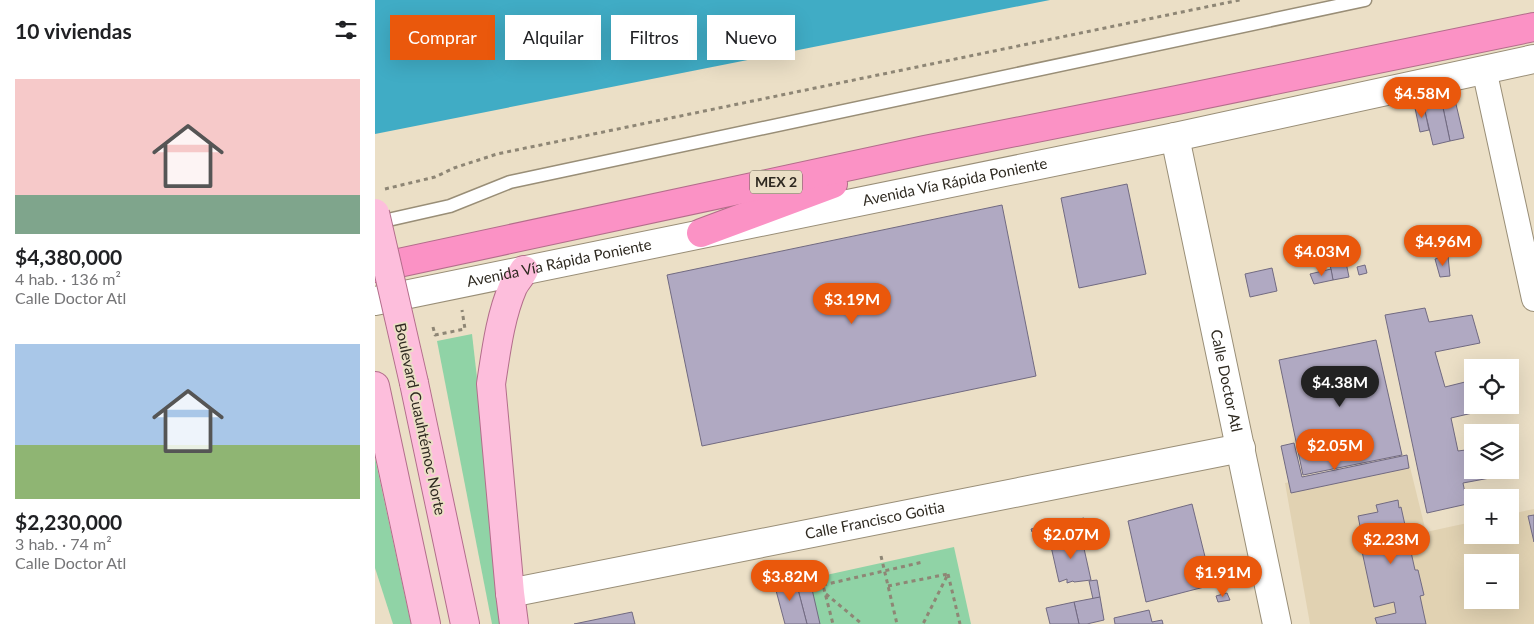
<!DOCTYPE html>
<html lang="es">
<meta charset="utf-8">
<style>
body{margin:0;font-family:Lato,sans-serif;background:#f2f2f2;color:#202124;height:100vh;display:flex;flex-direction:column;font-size:19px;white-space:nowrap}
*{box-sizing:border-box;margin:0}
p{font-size:16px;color:#757577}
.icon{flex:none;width:28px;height:28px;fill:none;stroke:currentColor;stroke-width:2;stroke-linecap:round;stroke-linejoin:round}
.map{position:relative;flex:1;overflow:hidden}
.sheet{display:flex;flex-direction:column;background:#fff;width:375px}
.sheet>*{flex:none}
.guide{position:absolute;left:15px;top:15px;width:475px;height:45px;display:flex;gap:10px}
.buttons{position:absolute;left:1089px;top:359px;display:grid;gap:10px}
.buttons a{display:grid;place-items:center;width:55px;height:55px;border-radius:0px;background:#fff;box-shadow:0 5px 20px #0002;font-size:25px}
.price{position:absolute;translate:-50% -42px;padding:0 11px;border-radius:18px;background:#ea580c;color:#fff;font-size:16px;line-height:32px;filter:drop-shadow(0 1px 2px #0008)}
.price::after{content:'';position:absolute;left:50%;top:30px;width:15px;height:11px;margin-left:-8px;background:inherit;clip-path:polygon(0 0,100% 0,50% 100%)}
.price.current{background:#222;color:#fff}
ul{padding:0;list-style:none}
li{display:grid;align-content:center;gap:10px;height:265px;padding:0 15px}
li span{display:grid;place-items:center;height:155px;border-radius:0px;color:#555}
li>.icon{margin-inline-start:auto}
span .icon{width:90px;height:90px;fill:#fffc;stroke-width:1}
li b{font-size:21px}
h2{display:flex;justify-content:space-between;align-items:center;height:60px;padding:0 15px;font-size:21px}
.pill{padding:0 18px;border-radius:0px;background:#fff;box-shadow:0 5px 20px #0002;font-size:18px;line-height:45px}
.pill.current{background:#ea580c;color:#fff}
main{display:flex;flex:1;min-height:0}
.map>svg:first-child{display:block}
.built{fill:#e1d2b2;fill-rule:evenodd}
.green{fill:#90d3a6}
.water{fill:#40acc5}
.building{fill:#b0a9c2;stroke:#716a81}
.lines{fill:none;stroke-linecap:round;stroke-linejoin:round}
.lane-casing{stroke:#998e77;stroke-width:15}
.street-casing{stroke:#998e77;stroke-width:26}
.secondary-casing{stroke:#998e77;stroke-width:30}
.primary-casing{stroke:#b36d8b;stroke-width:30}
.highway-casing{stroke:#b36d8b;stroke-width:30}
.path{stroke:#8e8675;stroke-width:3;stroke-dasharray:4 4;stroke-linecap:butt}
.lane{stroke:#fff;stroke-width:12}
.street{stroke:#fff;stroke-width:24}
.secondary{stroke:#fff;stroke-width:28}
.primary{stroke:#fdbedc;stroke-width:28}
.highway{stroke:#fb92c5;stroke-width:28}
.primary-bridge-casing{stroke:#b36d8b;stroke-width:30;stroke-linecap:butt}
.primary-bridge{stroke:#fdbedc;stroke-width:28}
.labels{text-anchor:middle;stroke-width:4;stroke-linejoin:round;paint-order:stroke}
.shield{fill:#ebdfc6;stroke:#676052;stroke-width:1}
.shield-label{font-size:14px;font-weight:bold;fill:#2e2920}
.street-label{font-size:15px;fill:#2e2920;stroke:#ebdfc6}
</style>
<main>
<section class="sheet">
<h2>10 viviendas<svg class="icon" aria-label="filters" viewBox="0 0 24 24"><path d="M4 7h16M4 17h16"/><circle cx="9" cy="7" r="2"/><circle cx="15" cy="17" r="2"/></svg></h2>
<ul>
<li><span style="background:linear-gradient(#f6c9c9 75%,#7fa58c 0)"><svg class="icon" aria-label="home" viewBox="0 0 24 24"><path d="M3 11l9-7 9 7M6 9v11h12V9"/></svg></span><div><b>$4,380,000</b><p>4 hab. · 136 m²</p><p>Calle Doctor Atl</p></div></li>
<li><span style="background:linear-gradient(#a9c7e8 65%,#8fb573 0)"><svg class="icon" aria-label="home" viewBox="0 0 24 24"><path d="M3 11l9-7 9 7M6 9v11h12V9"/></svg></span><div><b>$2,230,000</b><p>3 hab. · 74 m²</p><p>Calle Doctor Atl</p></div></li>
</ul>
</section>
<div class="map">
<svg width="1159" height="624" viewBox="0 0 1159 624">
<rect width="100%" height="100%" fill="#ebdfc6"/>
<!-- built -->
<path class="built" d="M1034,463L1051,532L1097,522L1098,535H1135V514L1159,509V624H935L910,483ZM1098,562H1135V600H1098Z"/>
<!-- green -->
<g class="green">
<path d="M97,334L130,624H117L62,341Z"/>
<path d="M0,458L36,624H18L0,568Z"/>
<path d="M579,547L596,624H443L433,579Z"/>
</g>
<!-- water -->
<path class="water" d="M0,0H675L0,134Z"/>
<!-- building -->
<g class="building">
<path d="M1080,100L1089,138L1075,141L1067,103Z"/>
<path d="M1067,103L1075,141L1058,145L1049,107Z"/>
<path d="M1049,107L1054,130L1045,132L1040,108Z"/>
<path d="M752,184L771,274L704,288L686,198Z"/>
<path d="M627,205L661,376L327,446L292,275Z"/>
<path d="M968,248L974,277L958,280L952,249Z"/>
<path d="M1073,256L1075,276L1065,277L1060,259Z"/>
<path d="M990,265L992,273L984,275L982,267Z"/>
<path d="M897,268L902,291L875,297L870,274Z"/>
<path d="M956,269L958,280L939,284L935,274Z"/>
<path d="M1050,308L1054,322L1097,315L1105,343L1060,352L1070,387L1098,380V405H1118L1119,408L1076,418L1083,451L1098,449V470H1130L1131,475L1088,483L1092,504L1052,513L1010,315Z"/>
<path d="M1001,340L1027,455L928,475L904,360Z"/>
<path d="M919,443L927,477L1032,455L1034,468L916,493L906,446Z"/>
<path d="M1023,500L1024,508L1026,507L1040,570H1043L1049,595L1045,596L1051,624H1002L1000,618L1021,613L1019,602L999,607L985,542L988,541L983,516L1003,512L1001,505Z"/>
<path d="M817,504L837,585L771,602L753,521Z"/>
<path d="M1159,515V542L1153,516Z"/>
<path d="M709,518L712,534L704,535L702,528H700V531L696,532L692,523L689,526H686L682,524Z"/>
<path d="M675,525L676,529L657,532L656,529Z"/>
<path d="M706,535L716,580L699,582L698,581L692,583V579L684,582L675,542Z"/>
<path d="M434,576L445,624H432L420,578Z"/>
<path d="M420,578L432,624H410L399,583Z"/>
<path d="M722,580L725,597L718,599L714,581Z"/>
<path d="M852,593L855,600L843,602L841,596Z"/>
<path d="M725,597L729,620L712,624H704L699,602Z"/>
<path d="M699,602L704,624H675L671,608Z"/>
<path d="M774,610L777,622L787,620L788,624H740L739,618Z"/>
<path d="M257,612L260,624H199Z"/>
</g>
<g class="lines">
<!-- lane casing -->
<g class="lane-casing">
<path id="lane" d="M0,223L75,206L135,182L990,0"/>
</g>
<!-- street casing -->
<g class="street-casing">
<path id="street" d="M1109,69L1159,299"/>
</g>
<!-- secondary casing -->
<g class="secondary-casing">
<g id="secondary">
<path id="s1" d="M800,137L902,624"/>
<path id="s2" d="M0,301L800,137L1159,59"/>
<path id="s3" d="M135,593L866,448"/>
</g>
</g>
<!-- primary casing -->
<g class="primary-casing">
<g id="primary">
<path d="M39,383L90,624"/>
<path d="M0,386L51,624"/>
<path d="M139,624L135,593L116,384C121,352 125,317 138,287C141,281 146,276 149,270"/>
</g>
</g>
<!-- highway casing -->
<g class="highway-casing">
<g id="highway">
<path d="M326,233L458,184"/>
<path d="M0,268L550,150L802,100L1159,27"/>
</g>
</g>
<!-- path -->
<g class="path">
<path d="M10,189L60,177L79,168L122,154L865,0"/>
<path d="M58,327L60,335L90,329L87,310"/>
<path d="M506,556L522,624"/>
<path d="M432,571L448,585L458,624"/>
<path d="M573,574L585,624"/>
<path d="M448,585L548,562"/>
<path d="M513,586L573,574L548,624"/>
<path d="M451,594L487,624"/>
</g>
<!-- lane -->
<use href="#lane" class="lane"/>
<!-- street -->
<use href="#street" class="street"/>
<!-- secondary -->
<use href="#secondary" class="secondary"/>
<!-- primary -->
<use href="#primary" class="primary"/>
<!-- highway -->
<use href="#highway" class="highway"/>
<!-- primary-bridge casing -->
<g class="primary-bridge-casing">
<path id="primary-bridge" d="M0,213L39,383"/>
</g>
<!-- primary-bridge -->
<use href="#primary-bridge" class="primary-bridge"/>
</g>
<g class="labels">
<!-- shield labels -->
<rect class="shield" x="375" y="170.5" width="52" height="23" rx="4"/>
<g class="shield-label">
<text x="401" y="187">MEX 2</text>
</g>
<!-- street labels -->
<g class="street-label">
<text dy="5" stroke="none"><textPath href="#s2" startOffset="592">Avenida Vía Rápida Poniente</textPath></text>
<text dy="5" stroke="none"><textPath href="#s2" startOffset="188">Avenida Vía Rápida Poniente</textPath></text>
<text dy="5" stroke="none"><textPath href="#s1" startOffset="249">Calle Doctor Atl</textPath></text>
<text transform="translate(45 419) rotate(78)" y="5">Boulevard Cuauhtémoc Norte</text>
<text dy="5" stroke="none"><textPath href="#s3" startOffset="372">Calle Francisco Goitia</textPath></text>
</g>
</g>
</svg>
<div class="buttons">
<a><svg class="icon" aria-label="locate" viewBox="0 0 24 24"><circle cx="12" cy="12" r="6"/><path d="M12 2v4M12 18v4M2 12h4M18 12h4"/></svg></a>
<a><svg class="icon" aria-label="layers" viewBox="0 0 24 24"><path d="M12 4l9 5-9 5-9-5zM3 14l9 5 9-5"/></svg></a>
<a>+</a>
<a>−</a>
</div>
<b class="price" style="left:1047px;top:119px">$4.58M</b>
<b class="price" style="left:1068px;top:267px">$4.96M</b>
<b class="price" style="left:947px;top:277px">$4.03M</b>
<b class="price" style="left:477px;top:325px">$3.19M</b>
<b class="price current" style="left:965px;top:408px">$4.38M</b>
<b class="price" style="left:960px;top:471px">$2.05M</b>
<b class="price" style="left:696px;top:560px">$2.07M</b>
<b class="price" style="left:1016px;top:565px">$2.23M</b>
<b class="price" style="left:848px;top:598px">$1.91M</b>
<b class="price" style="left:415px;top:602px">$3.82M</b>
<div class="guide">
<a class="pill current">Comprar</a>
<a class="pill">Alquilar</a>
<a class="pill">Filtros</a>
<a class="pill">Nuevo</a>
</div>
</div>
</main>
